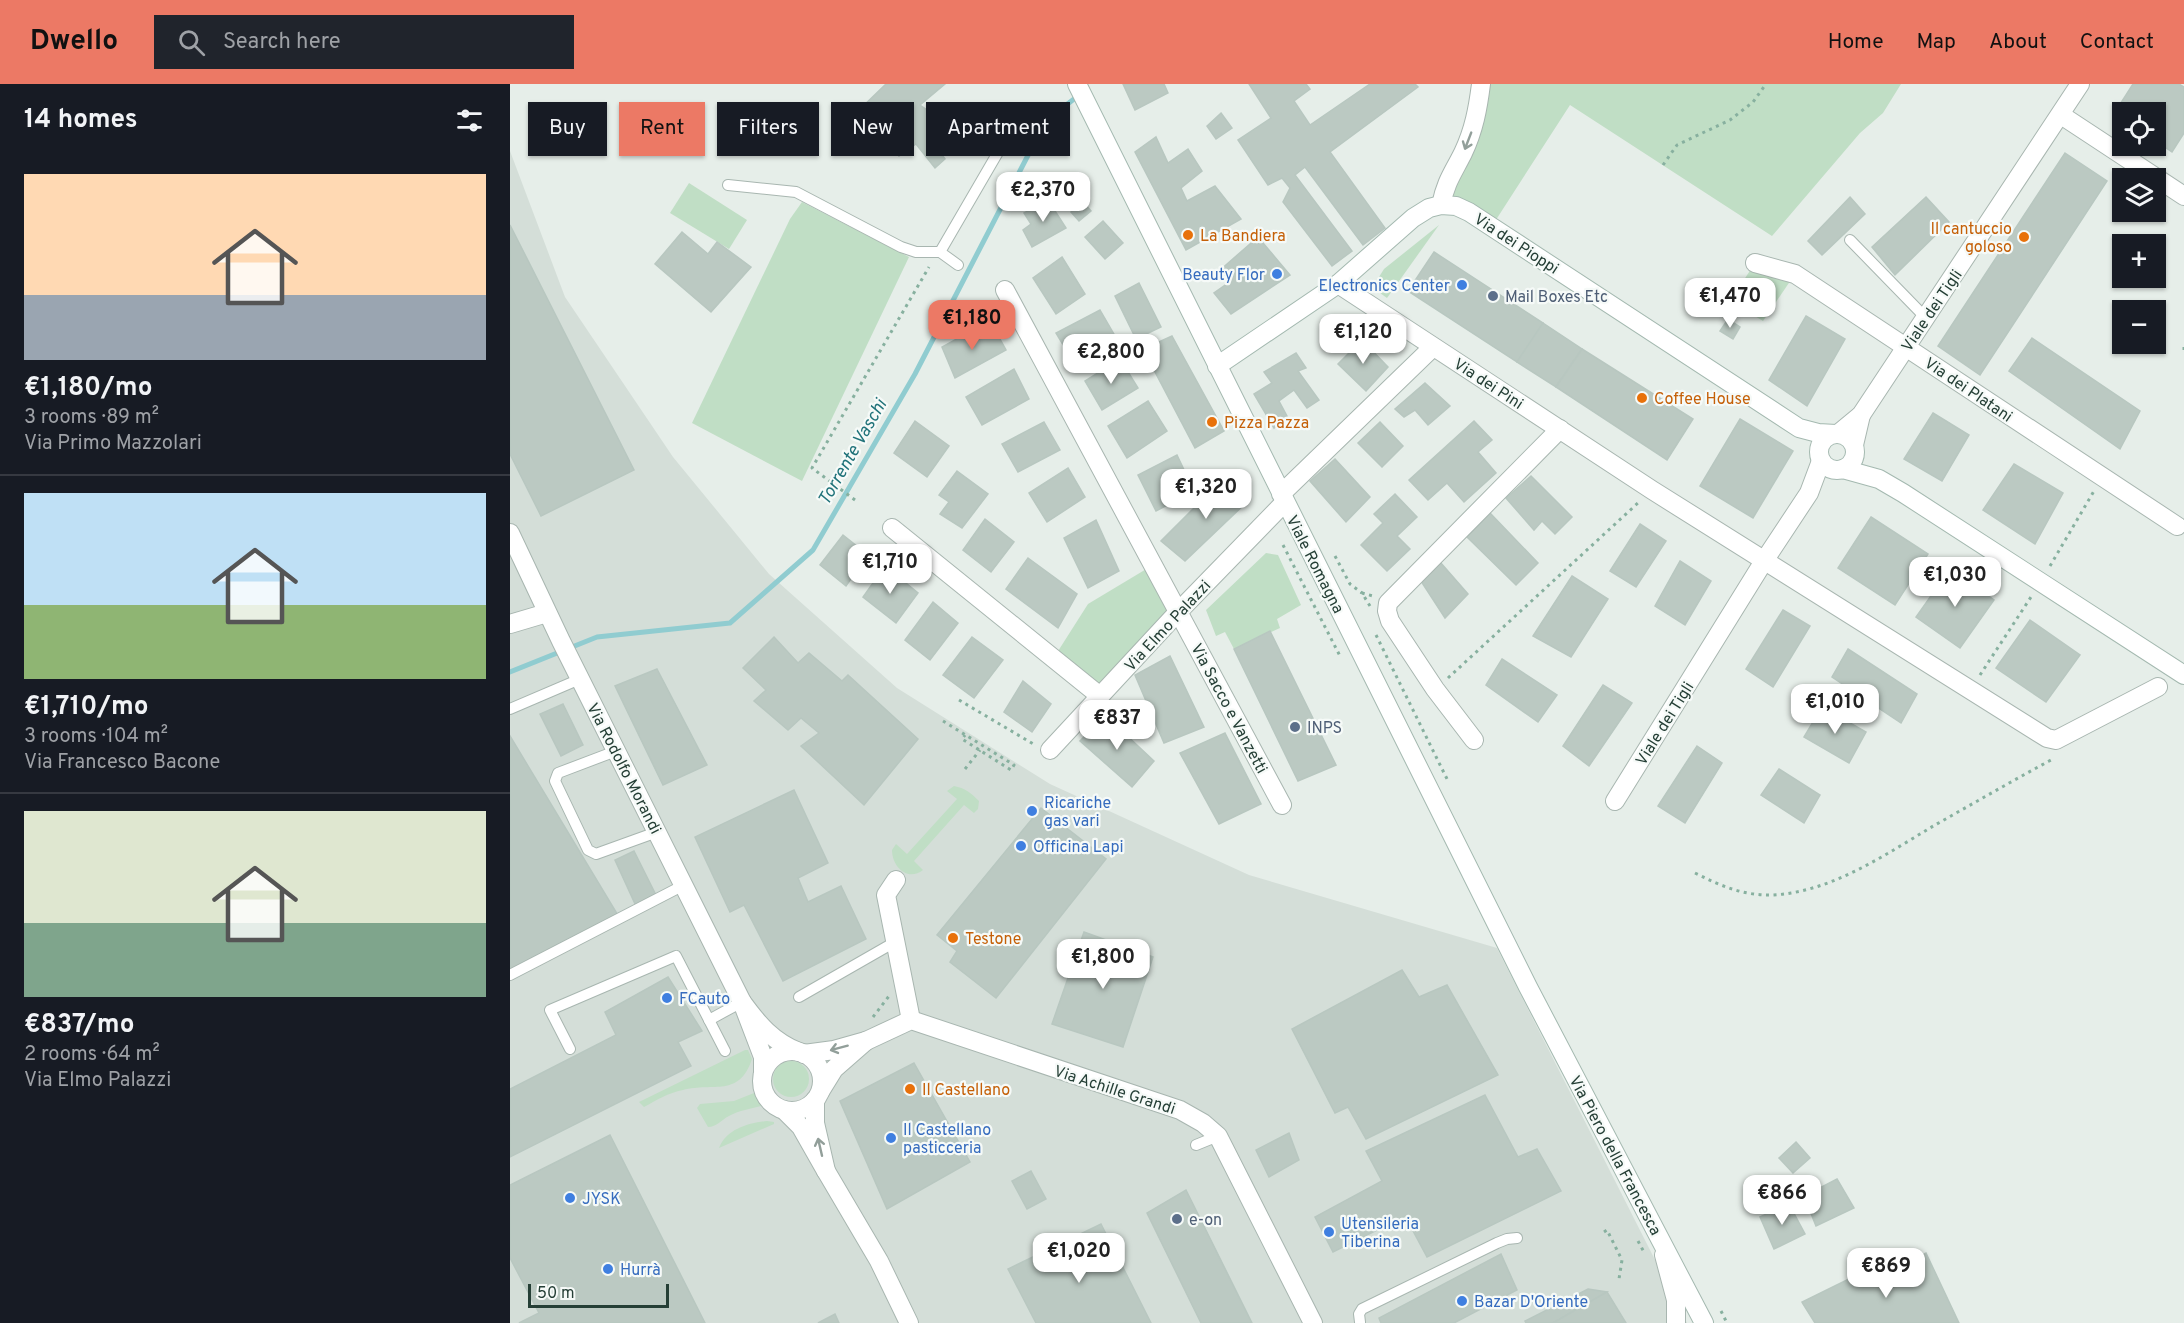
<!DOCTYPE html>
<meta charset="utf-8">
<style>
body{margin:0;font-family:Overpass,sans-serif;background:#20242c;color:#f1f3f6;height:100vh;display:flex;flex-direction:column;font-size:22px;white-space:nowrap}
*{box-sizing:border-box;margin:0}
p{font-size:20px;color:#9ea1a6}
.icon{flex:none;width:33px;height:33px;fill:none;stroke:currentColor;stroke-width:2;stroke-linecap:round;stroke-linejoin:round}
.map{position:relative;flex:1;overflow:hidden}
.details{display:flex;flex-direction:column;background:#171b24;width:510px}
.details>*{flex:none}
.hud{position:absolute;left:18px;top:18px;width:570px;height:54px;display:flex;gap:12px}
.fabs{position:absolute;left:1602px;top:18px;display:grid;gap:12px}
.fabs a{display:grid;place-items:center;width:54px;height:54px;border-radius:0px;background:#171b24;box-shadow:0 2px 4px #0004;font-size:30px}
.scale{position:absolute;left:18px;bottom:15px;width:141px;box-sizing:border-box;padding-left:6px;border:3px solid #253f36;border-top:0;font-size:16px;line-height:21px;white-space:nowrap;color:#253f36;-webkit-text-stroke:4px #f6faf8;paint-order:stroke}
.price{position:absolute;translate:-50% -51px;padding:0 14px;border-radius:12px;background:#fff;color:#222;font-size:20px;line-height:39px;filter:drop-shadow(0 2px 3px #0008)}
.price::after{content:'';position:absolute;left:50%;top:36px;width:18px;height:14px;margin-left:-9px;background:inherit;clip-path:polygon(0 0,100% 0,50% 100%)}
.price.current{background:#ec7965;color:#111}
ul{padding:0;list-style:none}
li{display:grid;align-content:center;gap:12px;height:318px;padding:0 24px}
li+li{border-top:2px solid #363941}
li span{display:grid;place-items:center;height:186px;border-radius:0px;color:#555}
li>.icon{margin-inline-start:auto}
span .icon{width:108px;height:108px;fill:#fffc;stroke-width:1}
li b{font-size:26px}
h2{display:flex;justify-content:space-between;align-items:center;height:72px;padding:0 24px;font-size:26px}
.pill{padding:0 21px;border-radius:0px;background:#171b24;box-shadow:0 2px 4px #0004;font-size:21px;line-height:54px}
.pill.current{background:#ec7965;color:#111}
header{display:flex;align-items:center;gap:36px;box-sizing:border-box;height:84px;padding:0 30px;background:#ec7965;color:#111}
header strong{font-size:28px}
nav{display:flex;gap:33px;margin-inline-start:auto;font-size:21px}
.search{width:420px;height:54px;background:#20242c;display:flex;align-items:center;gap:15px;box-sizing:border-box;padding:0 21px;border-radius:0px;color:#9ea1a6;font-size:22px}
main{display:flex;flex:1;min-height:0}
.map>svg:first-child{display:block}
.built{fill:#d4ded8}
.green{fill:#c0dec5}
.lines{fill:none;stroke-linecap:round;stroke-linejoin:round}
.stream{stroke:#90ccd0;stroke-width:5}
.building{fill:#bbc9c2;stroke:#b8c7c0;stroke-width:1.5}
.lane-casing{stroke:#a8b6b0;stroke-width:12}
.street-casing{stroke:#a8b6b0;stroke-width:20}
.secondary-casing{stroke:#a4b9b0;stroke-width:20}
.path{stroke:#87b09f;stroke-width:3;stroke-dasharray:3 4.5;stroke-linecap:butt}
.lane{stroke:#fff;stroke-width:10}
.street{stroke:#fff;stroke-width:18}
.secondary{stroke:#fff;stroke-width:18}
.oneway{stroke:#929f9a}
.food-dot{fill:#e8710a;stroke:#f6faf8;stroke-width:2}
.shop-dot{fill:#3f7fe0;stroke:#f6faf8;stroke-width:2}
.service-dot{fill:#5c6f8a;stroke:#f6faf8;stroke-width:2}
.labels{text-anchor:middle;stroke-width:4.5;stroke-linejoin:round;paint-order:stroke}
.food-label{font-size:16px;fill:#c56008;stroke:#f6faf8;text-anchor:start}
.street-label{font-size:16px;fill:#253f36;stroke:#f6faf8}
.shop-label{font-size:16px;fill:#366cbe;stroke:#f6faf8;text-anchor:start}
.service-label{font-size:16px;fill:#4e5e75;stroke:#f6faf8;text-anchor:start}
.water-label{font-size:18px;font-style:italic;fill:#21737a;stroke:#f6faf8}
</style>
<header>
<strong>Dwello</strong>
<div class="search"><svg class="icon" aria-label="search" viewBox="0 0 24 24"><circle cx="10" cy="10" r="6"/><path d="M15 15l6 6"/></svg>Search here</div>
<nav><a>Home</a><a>Map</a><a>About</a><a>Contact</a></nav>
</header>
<main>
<section class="details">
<h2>14 homes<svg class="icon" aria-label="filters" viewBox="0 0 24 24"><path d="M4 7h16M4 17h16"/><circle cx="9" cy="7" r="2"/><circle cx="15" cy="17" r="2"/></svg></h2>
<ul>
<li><span style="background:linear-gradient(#ffd9b3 65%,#9aa5b1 0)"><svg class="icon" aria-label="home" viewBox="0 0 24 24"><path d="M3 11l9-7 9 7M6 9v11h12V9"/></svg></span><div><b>€1,180/mo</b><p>3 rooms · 89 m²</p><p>Via Primo Mazzolari</p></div></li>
<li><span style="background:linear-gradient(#bfe0f5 60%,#8fb573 0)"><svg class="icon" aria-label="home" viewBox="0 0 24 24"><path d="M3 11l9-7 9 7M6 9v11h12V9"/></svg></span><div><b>€1,710/mo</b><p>3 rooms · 104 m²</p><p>Via Francesco Bacone</p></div></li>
<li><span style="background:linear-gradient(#dfe7d0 60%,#7fa58c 0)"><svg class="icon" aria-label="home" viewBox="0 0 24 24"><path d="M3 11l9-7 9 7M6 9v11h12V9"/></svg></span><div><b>€837/mo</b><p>2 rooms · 64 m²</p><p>Via Elmo Palazzi</p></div></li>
</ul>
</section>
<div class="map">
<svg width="1674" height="1239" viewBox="0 0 1674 1239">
<rect width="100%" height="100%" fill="#e6eee9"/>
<!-- built -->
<path class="built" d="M0,67L55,213L163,373L259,490L387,604L540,700L739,791L987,864L1177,1239H0Z"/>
<!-- green -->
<g class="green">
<path d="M971,0H1391L1373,29L1350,49L1262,152L1060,21L982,142L946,122L935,101Z"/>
<path d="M179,99L237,136L219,165L160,129Z"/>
<path d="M292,118L399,173L292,397L182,339L280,135Z"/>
<path d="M929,141L877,214L870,209L869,193L874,185Z"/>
<path d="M1245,179L1285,190L1253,237L1220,217Z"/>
<path d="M756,469L768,471L791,521L767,535L770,544L724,565L715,548L706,552L696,526Z"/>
<path d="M643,481L668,528L590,612L543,575L578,520Z"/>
<path d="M444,702C455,704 461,709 469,717L468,725L464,729L454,721L404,777L413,786C398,798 382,783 382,766L386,760L397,770L447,715L437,707Z"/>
<path d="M235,966H238L242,975C229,1014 204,998 173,1006C158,1009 147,1016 134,1023L129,1018Z"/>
<circle cx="281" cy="995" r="18"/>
<path d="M244,1009L248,1013L251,1022C240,1025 230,1026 219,1032C211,1036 207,1043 198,1043L187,1024L190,1020L224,1017Z"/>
<path d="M257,1037L264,1038V1040L209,1064C216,1045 239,1039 257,1037Z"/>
</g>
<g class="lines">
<!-- stream -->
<path class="stream" d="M0,588L87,553L220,539L303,466L405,290L528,52L547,28L568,12"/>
</g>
<!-- building -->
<g class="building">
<path d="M376,0H435L410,21L420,28L436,22L451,38L427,64L435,75L425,84L406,60L389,72L347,28Z"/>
<path d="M613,0H654L658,9L625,26Z"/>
<path d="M739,0H796L800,5L784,17L800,41L860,0H905L908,3L820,68L875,144L853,161L795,83L785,91L842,167L822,182L773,118L780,104L772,94L758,101L728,56L761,34Z"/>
<path d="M1623,0H1669L1674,3V49L1662,68L1646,57V28H1612V34L1605,28Z"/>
<path d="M711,29L722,44L706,55L697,42Z"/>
<path d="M646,53L658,79L678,65L692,87L671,104L677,117L705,102L731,135L676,166L625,68Z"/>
<path d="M1555,69L1597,97L1470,291L1428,262Z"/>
<path d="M1340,113L1355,130L1312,171L1298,157Z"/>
<path d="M1416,113L1439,138L1385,191L1362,163Z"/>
<path d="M538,116L556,144L522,163L513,146L521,140L514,129Z"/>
<path d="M572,117L581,127L569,137L561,128Z"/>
<path d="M593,137L613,159L595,175L575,153Z"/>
<path d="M0,141L124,386L31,432L0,370Z"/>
<path d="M172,148L198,170L207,158L241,183L201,228L145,180Z"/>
<path d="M748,153L780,191L721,230L704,209L718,199L709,187Z"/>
<path d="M924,168L1033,239L1007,278L898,207Z"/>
<path d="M552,173L575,210L546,230L523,194Z"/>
<path d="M629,199L651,243L626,255L605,212Z"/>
<path d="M590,226L605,252L561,274L546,249Z"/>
<path d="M1296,232L1335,255L1297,322L1259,296Z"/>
<path d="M1218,235L1230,243L1223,255L1210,247Z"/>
<path d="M1033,239L1072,265L1046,303L1007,278Z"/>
<path d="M485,246L496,266L445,294L432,263L461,247L465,255Z"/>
<path d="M662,252L714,347L685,364L633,265Z"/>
<path d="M1522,254L1630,327L1610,365L1499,287Z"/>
<path d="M852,256L878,283L856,307L828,280Z"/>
<path d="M1072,265L1183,335L1157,376L1046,303Z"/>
<path d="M786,269L796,284L788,287L809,316L797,324L784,306L769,317L777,332L764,344L744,310L762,299L754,288Z"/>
<path d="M610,275L628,304L592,326L575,297Z"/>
<path d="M504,285L519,315L472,341L456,313Z"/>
<path d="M915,299L940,322L918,341L905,326L894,333L885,325Z"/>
<path d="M638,317L657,347L617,374L598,342Z"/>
<path d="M1423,329L1459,351L1432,397L1394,375Z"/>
<path d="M1230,335L1283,367L1243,434L1190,402Z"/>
<path d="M405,337L439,362L417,393L384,369Z"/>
<path d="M964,337L982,356L968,368L986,389L954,418L937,399L918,416L899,396Z"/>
<path d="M534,338L550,366L508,388L492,360Z"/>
<path d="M870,338L893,362L872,383L848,359Z"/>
<path d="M667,371L684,407L646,427L628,391Z"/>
<path d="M825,375L860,413L836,438L800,397Z"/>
<path d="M1504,380L1553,409L1525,460L1473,426Z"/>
<path d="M558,384L575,413L537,438L519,409Z"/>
<path d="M447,387L478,410L452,444L430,430L439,418L429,411Z"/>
<path d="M1021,392L1062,433L1045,450L1032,437L1024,446L996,414Z"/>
<path d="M726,393L740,415L675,477L651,457L684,424Z"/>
<path d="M885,410L907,433L887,452L900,465L877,487L851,461L873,439L864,430Z"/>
<path d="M980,429L1028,479L1006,501L957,453Z"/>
<path d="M1361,433L1418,470L1385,521L1328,484Z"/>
<path d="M475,435L504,458L481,488L453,466Z"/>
<path d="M586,436L609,487L578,504L554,454Z"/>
<path d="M1130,440L1156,457L1126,503L1100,487Z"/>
<path d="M333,451L358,471L336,502L310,481Z"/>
<path d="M518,474L567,510L548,544L496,505Z"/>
<path d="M1170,477L1201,497L1175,541L1145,522Z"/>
<path d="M930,478L958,510L935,534L911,497Z"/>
<path d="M375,482L408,509L386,539L353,513Z"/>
<path d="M1440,485L1484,516L1450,564L1406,533Z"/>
<path d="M1062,492L1098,515L1061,573L1023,552Z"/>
<path d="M423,518L448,539L420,576L395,556Z"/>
<path d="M1273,526L1300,542L1263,603L1236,585Z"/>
<path d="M1520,536L1570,571L1536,618L1486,584Z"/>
<path d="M760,547L826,681L788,697L724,565Z"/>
<path d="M264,553L288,579L299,569L332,597L338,591L408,655L354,721L291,662L309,649L291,634L278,646L244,617L256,606L233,584Z"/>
<path d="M462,553L493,576L464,614L433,591Z"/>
<path d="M1338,565L1407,610L1391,639L1322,593Z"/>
<path d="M660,572L694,643L654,659L625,591Z"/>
<path d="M992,575L1047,611L1028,638L976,601Z"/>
<path d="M147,585L197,681L153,701L105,602Z"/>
<path d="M513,597L541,620L522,648L494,628Z"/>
<path d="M1093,601L1122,619L1079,682L1053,662Z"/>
<path d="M53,620L73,661L51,672L30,630Z"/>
<path d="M1312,623L1356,648L1339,679L1294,653Z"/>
<path d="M595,631L644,677L622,703L570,657Z"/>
<path d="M715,649L751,720L709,740L670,669Z"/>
<path d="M0,652L109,833L0,888Z"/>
<path d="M1187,662L1212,679L1175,739L1148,722Z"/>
<path d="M1269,685L1310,711L1294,739L1251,711Z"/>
<path d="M284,706L318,779L288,794L298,818L331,802L356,855L273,897L234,821L220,828L185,753Z"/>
<path d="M531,724L596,775L486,914L440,878L447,867L427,851Z"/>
<path d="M124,767L147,813L126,822L105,776Z"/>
<path d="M574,848L643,873L613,963L542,940Z"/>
<path d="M892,886L909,913L937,901L988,991L856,1055L838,1023L825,1029L782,945Z"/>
<path d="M158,893L192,947L168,958L181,982L0,1073V1005L106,951L95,928Z"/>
<path d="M404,979L460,1078L377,1125L330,1017Z"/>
<path d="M975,1011L1008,1073L1027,1065L1051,1107L917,1173L895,1132L823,1168L805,1133L872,1097L856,1067Z"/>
<path d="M779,1049L789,1076L759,1093L746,1066Z"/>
<path d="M100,1051L195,1239H9L29,1229L0,1174V1101Z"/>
<path d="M1286,1058L1300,1074L1283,1089L1269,1074Z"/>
<path d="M521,1087L536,1115L517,1125L502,1097Z"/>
<path d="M1327,1095L1344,1124L1306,1142L1294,1112Z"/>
<path d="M676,1106L742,1239H691L637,1129Z"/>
<path d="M1279,1120L1295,1150L1264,1165L1250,1133Z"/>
<path d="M591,1140L641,1239H526L498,1185Z"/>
<path d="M1416,1169L1449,1239H1305L1293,1220L1292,1218L1347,1191L1353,1201Z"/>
<path d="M991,1170L1007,1206L944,1239H871L869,1234Z"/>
<path d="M1078,1205L1097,1208L1043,1239H1016L1015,1237Z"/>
<path d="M1097,1208L1116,1239H1043Z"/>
<path d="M325,1230L329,1239H308Z"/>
</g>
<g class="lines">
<!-- lane casing -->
<g class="lane-casing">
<g id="lane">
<path d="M218,101L286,108L391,163L406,168H430L448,181"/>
<path d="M1340,156L1416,234"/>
<path d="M430,168L494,58L492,38"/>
<path d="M0,625L70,595"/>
<path d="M106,667L48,689L45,697L78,766L86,770L147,748"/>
<path d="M0,891L174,801"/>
<path d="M289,913L385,858"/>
<path d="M199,936L232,918"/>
<path d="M60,965L40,926L166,872L215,967"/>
<path d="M686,1061L708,1052"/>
<path d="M850,1238L849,1230L852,1225L987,1159L997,1155L1007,1154"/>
</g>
</g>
<!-- street casing -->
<g class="street-casing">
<g id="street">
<path d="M1551,31L1674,112"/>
<path d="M931,121C936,97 943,89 953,69C964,46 968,24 971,0"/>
<path d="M1245,179L1285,190L1667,442"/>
<path d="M828,200L1142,406L1537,654L1546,656L1648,603"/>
<path d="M495,206L772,721"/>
<path d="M1328,350L1351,331L1570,0"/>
<path d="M1344,361L1351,331"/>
<path d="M771,410L923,263"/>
<path d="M382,444L590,612"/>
<path d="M0,449L51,557L232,918"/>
<path d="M0,540L37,529"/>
<path d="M964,656L925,605L880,537L877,527L878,519L1050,345"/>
<path d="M540,666L668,528L775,418"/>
<path d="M1105,717L1254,477L1299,409L1311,377"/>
<path d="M386,796L376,811L401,936"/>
<path d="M356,957L401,936L670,1026L693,1039L708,1052L803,1239"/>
<circle cx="282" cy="997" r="30"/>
<path d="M294,970L324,966L356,957L324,985L311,1006"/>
<path d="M253,987V973L232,918C248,940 263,958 289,968"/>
<path d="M274,1026L291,1043L316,1087L305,1039V1016"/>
<path d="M316,1087L369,1177L399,1239"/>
<path d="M1154,1171L1166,1216V1239"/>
</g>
</g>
<!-- secondary casing -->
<g class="secondary-casing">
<g id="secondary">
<path d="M567,0L1018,903L1194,1239"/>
<path d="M707,282L828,200L903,134L919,124L931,121L946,122L959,128L1289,344L1308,349L1326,350"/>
<circle cx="1327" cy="368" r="18"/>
<path d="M1333,385L1369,395L1393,409L1674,591"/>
</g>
</g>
<!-- path -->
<g class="path">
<path d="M1153,81L1167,61L1220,36L1243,18L1256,0"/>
<path d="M1674,263V266"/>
<path d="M345,416L302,384L419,183"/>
<path d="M773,461L831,574"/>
<path d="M825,472L840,500L852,509"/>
<path d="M1540,482L1584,407"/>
<path d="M860,522L852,509L863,512"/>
<path d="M866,551L939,699"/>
<path d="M1470,591L1521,513"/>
<path d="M938,594L1129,418"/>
<path d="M449,616L525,661"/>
<path d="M433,637L504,681L501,686L452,655L455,651"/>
<path d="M455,685L470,666"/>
<path d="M1185,789C1211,802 1234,812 1263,811C1322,808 1376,770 1425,741C1464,719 1502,697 1541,676L1542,673"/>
<path d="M363,933L379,912"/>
<path d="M1094,1148L1097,1146L1112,1176L1109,1195"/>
<path d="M1128,1157L1135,1170"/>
<path d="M1211,1227L1217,1239"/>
</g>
<!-- lane -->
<use href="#lane" class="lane"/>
<!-- street -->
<use href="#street" class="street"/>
<!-- secondary -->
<use href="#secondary" class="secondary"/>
</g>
<!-- one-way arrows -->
<defs><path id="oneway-shaft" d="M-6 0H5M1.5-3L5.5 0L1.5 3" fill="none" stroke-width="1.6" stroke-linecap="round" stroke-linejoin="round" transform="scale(1.5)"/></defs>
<g class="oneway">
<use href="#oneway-shaft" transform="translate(958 57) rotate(111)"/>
<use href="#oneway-shaft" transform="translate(329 964) rotate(165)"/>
<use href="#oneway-shaft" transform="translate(310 1063) rotate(-103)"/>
</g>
<!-- markers -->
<g class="food-dot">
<circle cx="678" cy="151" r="6"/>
<circle cx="1514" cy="153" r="6"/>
<circle cx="1132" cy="314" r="6"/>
<circle cx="702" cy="338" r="6"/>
<circle cx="443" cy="854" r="6"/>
<circle cx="400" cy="1005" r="6"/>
</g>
<g class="shop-dot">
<circle cx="767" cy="190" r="6"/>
<circle cx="952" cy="201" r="6"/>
<circle cx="522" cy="727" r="6"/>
<circle cx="511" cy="762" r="6"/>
<circle cx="157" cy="914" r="6"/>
<circle cx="381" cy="1054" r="6"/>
<circle cx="60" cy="1114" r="6"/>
<circle cx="819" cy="1148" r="6"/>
<circle cx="98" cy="1185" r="6"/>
<circle cx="952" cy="1217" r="6"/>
</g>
<g class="service-dot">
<circle cx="983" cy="212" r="6"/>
<circle cx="785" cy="643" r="6"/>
<circle cx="667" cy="1135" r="6"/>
</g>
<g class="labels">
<!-- food labels -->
<g class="food-label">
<text x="1502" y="150" text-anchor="end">Il cantuccio<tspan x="1502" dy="18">goloso</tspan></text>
<text x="690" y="157">La Bandiera</text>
<text x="1144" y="320">Coffee House</text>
<text x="714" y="344">Pizza Pazza</text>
<text x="455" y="860">Testone</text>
<text x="412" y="1011">Il Castellano</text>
</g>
<!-- street labels -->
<g class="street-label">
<text transform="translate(1007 159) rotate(33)" y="6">Via dei Pioppi</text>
<text transform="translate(1421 226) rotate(-56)" y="6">Viale dei Tigli</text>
<text transform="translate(979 299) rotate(33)" y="6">Via dei Pini</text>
<text transform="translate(1459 305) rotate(34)" y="6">Via dei Platani</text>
<text transform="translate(806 480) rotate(63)" y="6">Viale Romagna</text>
<text transform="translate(657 541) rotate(-47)" y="6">Via Elmo Palazzi</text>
<text transform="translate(720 624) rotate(62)" y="6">Via Sacco e Vanzetti</text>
<text transform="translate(1154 639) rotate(-58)" y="6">Viale dei Tigli</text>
<text transform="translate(115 684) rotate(63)" y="6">Via Rodolfo Morandi</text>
<text transform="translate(605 1005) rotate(18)" y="6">Via Achille Grandi</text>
<text transform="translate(1106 1071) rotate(62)" y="6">Via Piero della Francesca</text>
</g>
<!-- shop labels -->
<g class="shop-label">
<text x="755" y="196" text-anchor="end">Beauty Flor</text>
<text x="940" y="207" text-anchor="end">Electronics Center</text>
<text x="534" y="724">Ricariche<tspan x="534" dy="18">gas vari</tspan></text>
<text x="523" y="768">Officina Lapi</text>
<text x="169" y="920">FCauto</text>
<text x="393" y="1051">Il Castellano<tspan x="393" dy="18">pasticceria</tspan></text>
<text x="72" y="1120">JYSK</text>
<text x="831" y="1145">Utensileria<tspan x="831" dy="18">Tiberina</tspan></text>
<text x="110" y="1191">Hurrà</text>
<text x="964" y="1223">Bazar D'Oriente</text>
</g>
<!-- service labels -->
<g class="service-label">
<text x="995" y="218">Mail Boxes Etc</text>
<text x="797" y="649">INPS</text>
<text x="679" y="1141">e-on</text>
</g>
<!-- water labels -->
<g class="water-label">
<text transform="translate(342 368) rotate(-60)" y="6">Torrente Vaschi</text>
</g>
</g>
</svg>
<div class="fabs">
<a><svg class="icon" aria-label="locate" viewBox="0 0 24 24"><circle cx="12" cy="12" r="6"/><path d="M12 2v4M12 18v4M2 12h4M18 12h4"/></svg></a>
<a><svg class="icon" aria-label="layers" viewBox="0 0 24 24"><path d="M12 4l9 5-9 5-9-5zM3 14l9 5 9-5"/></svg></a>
<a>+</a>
<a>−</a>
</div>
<div class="scale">50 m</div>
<b class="price" style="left:533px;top:139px">€2,370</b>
<b class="price" style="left:1220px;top:245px">€1,470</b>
<b class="price current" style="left:462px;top:267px">€1,180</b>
<b class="price" style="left:853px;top:281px">€1,120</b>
<b class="price" style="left:601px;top:301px">€2,800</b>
<b class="price" style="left:696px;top:436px">€1,320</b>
<b class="price" style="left:380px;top:511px">€1,710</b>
<b class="price" style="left:1445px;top:524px">€1,030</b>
<b class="price" style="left:1325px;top:651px">€1,010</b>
<b class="price" style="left:607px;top:667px">€837</b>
<b class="price" style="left:593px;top:906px">€1,800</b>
<b class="price" style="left:1272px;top:1142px">€866</b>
<b class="price" style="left:569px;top:1200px">€1,020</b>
<b class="price" style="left:1376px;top:1215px">€869</b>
<div class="hud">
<a class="pill">Buy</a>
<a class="pill current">Rent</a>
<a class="pill">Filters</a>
<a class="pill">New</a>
<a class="pill">Apartment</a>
</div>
</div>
</main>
